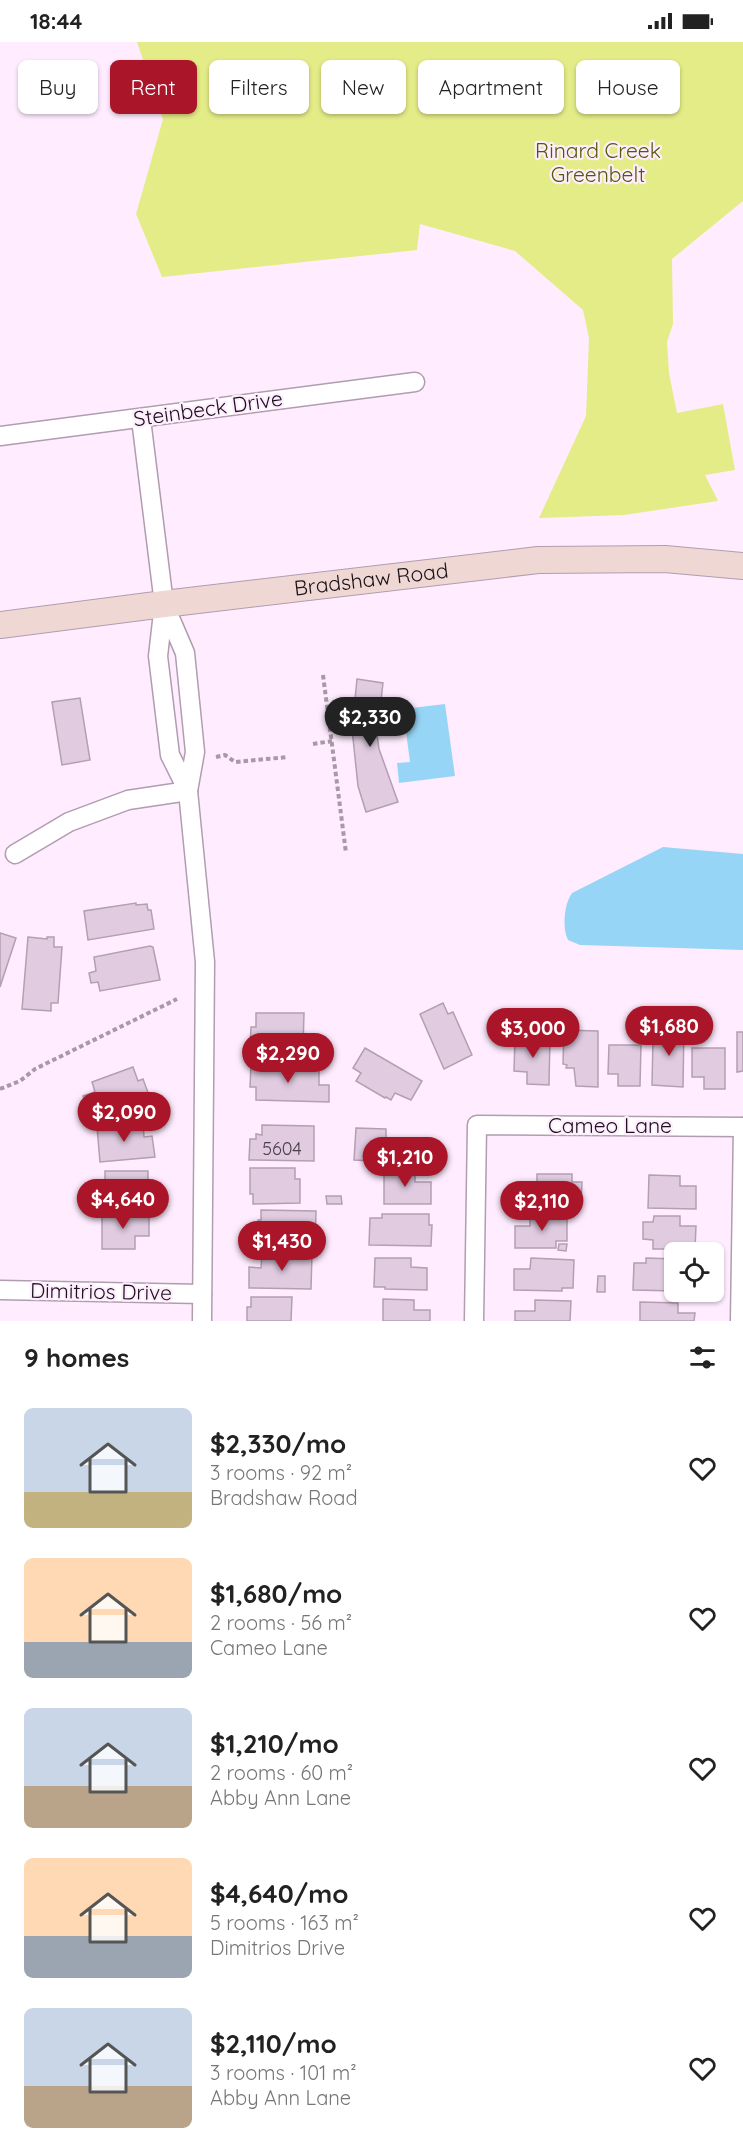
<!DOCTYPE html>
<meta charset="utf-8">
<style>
body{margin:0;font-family:Quicksand,sans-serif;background:#f2f2f2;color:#222;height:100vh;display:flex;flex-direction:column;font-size:22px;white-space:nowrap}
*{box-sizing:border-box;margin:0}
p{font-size:20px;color:#767676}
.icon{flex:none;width:33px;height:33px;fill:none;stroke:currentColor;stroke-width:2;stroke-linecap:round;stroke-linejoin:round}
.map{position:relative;height:1279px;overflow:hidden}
.details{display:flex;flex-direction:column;background:#fff;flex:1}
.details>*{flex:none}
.banner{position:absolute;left:18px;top:18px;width:708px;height:54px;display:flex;gap:12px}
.fabs{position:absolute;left:664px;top:1200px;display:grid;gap:12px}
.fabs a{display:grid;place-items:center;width:60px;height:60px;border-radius:9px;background:#fff;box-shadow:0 2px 4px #0004;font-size:30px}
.price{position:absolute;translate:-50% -51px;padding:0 14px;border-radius:21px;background:#ab152a;color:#fff;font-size:20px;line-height:39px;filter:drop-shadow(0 2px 3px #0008)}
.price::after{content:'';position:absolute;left:50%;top:36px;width:18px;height:14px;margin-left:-9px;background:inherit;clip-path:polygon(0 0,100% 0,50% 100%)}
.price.active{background:#222;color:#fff}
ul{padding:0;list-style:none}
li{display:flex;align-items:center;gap:18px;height:150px;padding:0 24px}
li span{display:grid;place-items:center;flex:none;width:168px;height:120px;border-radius:9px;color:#555}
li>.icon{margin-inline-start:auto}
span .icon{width:72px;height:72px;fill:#fffc;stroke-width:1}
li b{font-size:26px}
h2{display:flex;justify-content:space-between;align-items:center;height:72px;padding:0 24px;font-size:26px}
.chip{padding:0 21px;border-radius:9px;background:#fff;box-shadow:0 2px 4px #0004;font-size:21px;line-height:54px}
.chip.active{background:#ab152a;color:#fff}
.status{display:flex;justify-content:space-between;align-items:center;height:42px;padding:0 30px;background:#fff;direction:ltr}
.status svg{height:16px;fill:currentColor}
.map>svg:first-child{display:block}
.green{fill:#e4ec88}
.water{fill:#97d5f6}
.building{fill:#e0cbe0;stroke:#b39eb2;stroke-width:1.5}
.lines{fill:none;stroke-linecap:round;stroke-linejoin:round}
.street-casing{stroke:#b19cb0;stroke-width:21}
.secondary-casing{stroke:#b19cb0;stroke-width:28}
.path{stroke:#a799a7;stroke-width:4;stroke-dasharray:4.5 3;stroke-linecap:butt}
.street{stroke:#fff;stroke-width:18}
.secondary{stroke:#efd7d3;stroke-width:26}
.labels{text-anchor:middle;stroke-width:4.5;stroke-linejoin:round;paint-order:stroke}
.number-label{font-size:18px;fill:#4b404b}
.park-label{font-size:21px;fill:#555907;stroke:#ffedff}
.street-label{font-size:21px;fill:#191219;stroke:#ffedff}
</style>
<div class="status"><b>18:44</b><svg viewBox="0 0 49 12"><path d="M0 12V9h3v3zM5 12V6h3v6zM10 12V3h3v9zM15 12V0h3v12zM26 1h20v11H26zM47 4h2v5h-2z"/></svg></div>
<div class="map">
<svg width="743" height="1279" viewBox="0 0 743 1279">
<rect width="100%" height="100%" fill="#ffedff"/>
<!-- green -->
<path class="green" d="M137,0H743V159L672,217L673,282L667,300L669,331L677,371L723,362L735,428L705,433L718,459L624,473L539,476L586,374L589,296L583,268L515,209L420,182L417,208L162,235L136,172L163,77Z"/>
<!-- water -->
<g class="water">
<path d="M445,662L455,734L399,741L397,721L410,720L403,667Z"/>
<path d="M663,805L743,812V908L580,903L568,898C562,886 564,862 572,851Z"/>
</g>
<!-- building -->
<g class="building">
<path d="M357,637L383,641L377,693L379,707L398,760L366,770L358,744L352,687Z"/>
<path d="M80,656L90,718L62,723L52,660Z"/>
<path d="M136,861V863L147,862L148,868H151L154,887L88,898L84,869Z"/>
<path d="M0,891L16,896L0,945Z"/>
<path d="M28,895L47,897V895H54V905H62L58,961H51V969L22,967Z"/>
<path d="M150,904L153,905L160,938L100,949L98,940L91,941L89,931L96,929L94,915Z"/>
<path d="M443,961L448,972L453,970L472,1013L444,1027L420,972Z"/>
<path d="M256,971H304L303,1006L250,1005L251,985H256Z"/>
<path d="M658,984H684L683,1045L652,1043L653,996H657Z"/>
<path d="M564,988L598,989V1045L576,1044L574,1026H566L567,1023L563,1022Z"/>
<path d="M737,990H743V1029L737,1030Z"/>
<path d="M515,995L550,996L549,1043L527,1042V1030L514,1029Z"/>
<path d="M609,1003H641L640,1044H618V1032H608Z"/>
<path d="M365,1006L422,1039L411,1058L395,1051L391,1058L386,1055L385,1056L356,1039L361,1031L353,1026Z"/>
<path d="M692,1006H725V1047H704V1035H692Z"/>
<path d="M251,1023L319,1024V1043H329V1060L256,1058V1045H250Z"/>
<path d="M133,1025L138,1039L143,1037L150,1056L92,1077L83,1054L95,1050L92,1040Z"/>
<path d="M143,1080L144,1095L152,1094L155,1115L100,1120L97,1085Z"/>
<path d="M262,1083L314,1084V1119L249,1118L250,1097H256V1092L262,1093Z"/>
<path d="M356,1086L386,1087V1098H396L395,1120L354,1118Z"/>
<path d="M379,1122L387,1123V1129L415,1130V1140H431V1162H384V1129H379Z"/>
<path d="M250,1126H295V1137H300V1161L253,1162V1152H250Z"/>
<path d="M105,1129H148V1143H154V1165L91,1164V1139H105Z"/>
<path d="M537,1132H572V1140H582L581,1163H572V1165L517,1164L518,1142L537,1143Z"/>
<path d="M649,1133L680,1134V1144H696V1167L648,1166Z"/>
<path d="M326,1154H341L342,1162H327Z"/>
<path d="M261,1168L316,1169L315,1205L249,1203L250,1182L258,1183V1178H261Z"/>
<path d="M102,1171L149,1172V1194H135V1207H102Z"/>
<path d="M382,1172H429V1183H432L431,1204L369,1203L370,1176H382Z"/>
<path d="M530,1173H556V1176H567V1199H556V1206H515V1184H530Z"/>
<path d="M654,1174H680V1184H696L695,1207H653V1198L643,1197V1180H653Z"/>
<path d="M559,1202H567L566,1209L558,1208Z"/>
<path d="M262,1211L312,1212L311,1247L249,1246V1225L261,1226Z"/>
<path d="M375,1216H411V1225L427,1226V1248L385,1247V1245H374Z"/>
<path d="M531,1216L574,1218L573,1246H562V1249L514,1248V1227H530Z"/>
<path d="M646,1216L675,1217V1249L633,1248L634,1221H646Z"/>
<path d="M598,1234H605V1250H597Z"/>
<path d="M251,1255H292L291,1279H247V1265H251Z"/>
<path d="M383,1257L414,1258V1268H430V1279H383Z"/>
<path d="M535,1258L571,1259L570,1279H515V1269H535Z"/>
<path d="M640,1260L678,1261V1271H695L694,1279H640Z"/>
</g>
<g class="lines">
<!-- street casing -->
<g class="street-casing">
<g id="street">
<path d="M141,377L164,562L158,614L170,713L188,749"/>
<path d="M0,394L415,340"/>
<path d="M164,562L185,611L195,710L188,749L205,920L202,1279"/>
<path d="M15,812L69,780L128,758L188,749"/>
<path d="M0,1248L202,1252"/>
<path d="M474,1279L477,1083L743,1085"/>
<path d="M740,1279L743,1085"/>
</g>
</g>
<!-- secondary casing -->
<g class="secondary-casing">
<g id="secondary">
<path id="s1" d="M0,583L164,562L538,518L665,517L743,524"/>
</g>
</g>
<!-- path -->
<g class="path">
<path d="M323,633L346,811"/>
<path d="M313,702L332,699"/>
<path d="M216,715L225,713L235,720L288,715"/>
<path d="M0,1047L20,1039L35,1027L177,957"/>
</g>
<!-- street -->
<use href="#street" class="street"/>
<!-- secondary -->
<use href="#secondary" class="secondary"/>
</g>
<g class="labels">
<!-- number labels -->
<g class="number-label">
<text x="282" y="1113">5604</text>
</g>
<!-- park labels -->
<g class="park-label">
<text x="598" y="116">Rinard Creek<tspan x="598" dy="24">Greenbelt</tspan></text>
</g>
<!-- street labels -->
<g class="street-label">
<text transform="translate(208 367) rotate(-8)" y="7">Steinbeck Drive</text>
<text dy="7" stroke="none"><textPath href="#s1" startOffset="374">Bradshaw Road</textPath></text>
<text x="610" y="1091">Cameo Lane</text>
<text transform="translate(101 1250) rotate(1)" y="7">Dimitrios Drive</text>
</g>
</g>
</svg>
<div class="fabs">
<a><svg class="icon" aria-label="locate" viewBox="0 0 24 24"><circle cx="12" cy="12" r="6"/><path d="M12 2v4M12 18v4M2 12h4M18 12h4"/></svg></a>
</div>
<b class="price active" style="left:370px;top:706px">$2,330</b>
<b class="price" style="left:669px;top:1015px">$1,680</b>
<b class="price" style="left:533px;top:1017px">$3,000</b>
<b class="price" style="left:288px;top:1042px">$2,290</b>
<b class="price" style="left:124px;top:1101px">$2,090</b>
<b class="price" style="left:405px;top:1146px">$1,210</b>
<b class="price" style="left:123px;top:1188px">$4,640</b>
<b class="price" style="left:542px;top:1190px">$2,110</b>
<b class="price" style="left:282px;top:1230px">$1,430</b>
<div class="banner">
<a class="chip">Buy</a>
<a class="chip active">Rent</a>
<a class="chip">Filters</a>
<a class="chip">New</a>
<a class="chip">Apartment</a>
<a class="chip">House</a>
</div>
</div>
<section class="details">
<h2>9 homes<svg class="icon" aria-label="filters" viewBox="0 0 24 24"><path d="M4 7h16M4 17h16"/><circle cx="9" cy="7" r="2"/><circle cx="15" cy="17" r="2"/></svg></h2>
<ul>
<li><span style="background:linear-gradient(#c9d6e8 70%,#c2b280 0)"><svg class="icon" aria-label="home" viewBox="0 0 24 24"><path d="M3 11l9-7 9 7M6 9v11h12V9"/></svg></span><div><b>$2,330/mo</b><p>3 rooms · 92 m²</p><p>Bradshaw Road</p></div><svg class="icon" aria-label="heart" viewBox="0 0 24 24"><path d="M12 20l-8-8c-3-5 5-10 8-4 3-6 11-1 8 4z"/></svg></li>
<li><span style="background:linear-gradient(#ffd9b3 70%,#9aa5b1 0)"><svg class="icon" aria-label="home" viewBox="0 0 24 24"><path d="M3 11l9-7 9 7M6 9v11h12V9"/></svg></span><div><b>$1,680/mo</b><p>2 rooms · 56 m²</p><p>Cameo Lane</p></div><svg class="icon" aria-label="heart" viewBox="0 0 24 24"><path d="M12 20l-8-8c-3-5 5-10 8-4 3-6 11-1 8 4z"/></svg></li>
<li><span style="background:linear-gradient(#c9d6e8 65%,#b9a48a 0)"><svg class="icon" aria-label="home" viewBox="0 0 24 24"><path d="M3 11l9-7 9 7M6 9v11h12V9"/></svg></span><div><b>$1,210/mo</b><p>2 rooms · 60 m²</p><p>Abby Ann Lane</p></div><svg class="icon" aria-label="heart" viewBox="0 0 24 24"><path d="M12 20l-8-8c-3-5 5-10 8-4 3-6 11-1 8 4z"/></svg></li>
<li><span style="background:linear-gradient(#ffd9b3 65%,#9aa5b1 0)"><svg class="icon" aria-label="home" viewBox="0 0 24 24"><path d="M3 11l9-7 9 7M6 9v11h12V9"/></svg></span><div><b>$4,640/mo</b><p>5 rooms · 163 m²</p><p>Dimitrios Drive</p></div><svg class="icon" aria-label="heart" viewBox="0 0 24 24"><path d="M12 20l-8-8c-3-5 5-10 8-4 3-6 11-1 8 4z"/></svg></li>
<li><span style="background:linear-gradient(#c9d6e8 65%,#b9a48a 0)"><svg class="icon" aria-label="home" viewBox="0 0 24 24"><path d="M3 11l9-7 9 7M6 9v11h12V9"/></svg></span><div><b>$2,110/mo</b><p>3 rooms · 101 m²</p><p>Abby Ann Lane</p></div><svg class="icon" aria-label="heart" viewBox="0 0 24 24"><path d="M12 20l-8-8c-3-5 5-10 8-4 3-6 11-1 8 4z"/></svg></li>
</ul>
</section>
